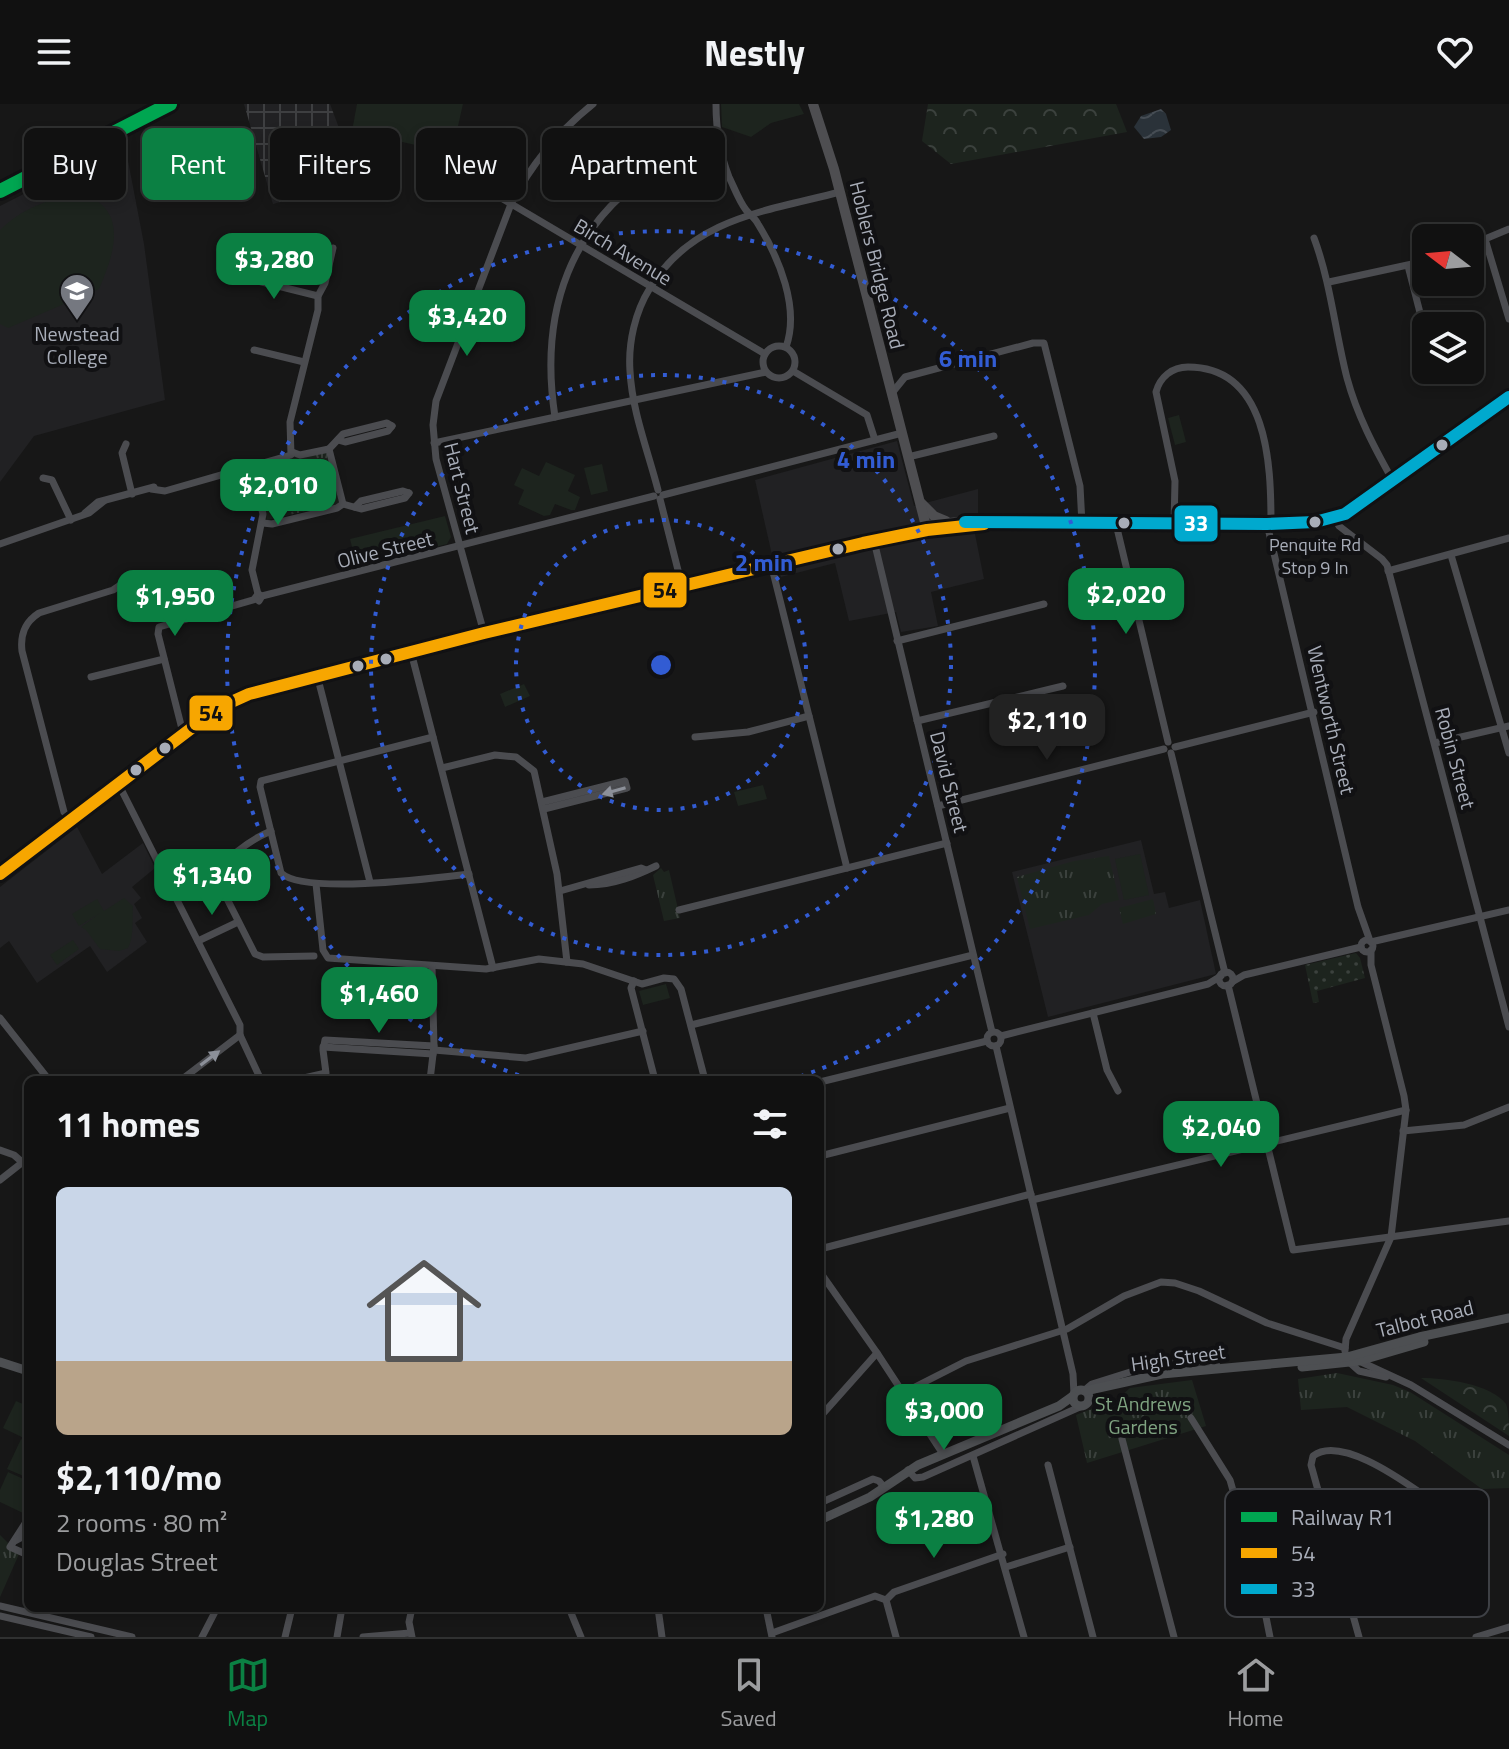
<!DOCTYPE html>
<meta charset="utf-8">
<style>
body{margin:0;font-family:"Titillium Web",sans-serif;background:#1e1f1f;color:#f1f3f6;height:100vh;display:flex;flex-direction:column;font-size:30px;white-space:nowrap}
*{box-sizing:border-box;margin:0}
p{font-size:26px;color:#9c9d9f}
.icon{flex:none;width:44px;height:44px;fill:none;stroke:currentColor;stroke-width:2;stroke-linecap:round;stroke-linejoin:round}
.map{position:relative;flex:1;overflow:hidden}
.drawer{position:absolute;left:24px;top:972px;width:800px;height:536px;display:flex;flex-direction:column;background:#111;border-radius:12px;box-shadow:0 4px 12px #0003,0 0 0 2px #303131}
.drawer>*{flex:none}
.top-card{position:absolute;left:24px;top:24px;width:800px;height:72px;display:flex;gap:16px}
.needle{width:52px;rotate:286deg}
.tools{position:absolute;left:1412px;top:120px;display:grid;gap:16px}
.tools a{display:grid;place-items:center;width:72px;height:72px;border-radius:12px;background:#111;box-shadow:0 4px 12px #0003,0 0 0 2px #303131;font-size:40px}
.price{position:absolute;translate:-50% -68px;padding:0 18px;border-radius:16px;background:#0b8043;color:#fff;font-size:26px;line-height:52px;filter:drop-shadow(0 2px 4px #0008)}
.price::after{content:'';position:absolute;left:50%;top:48px;width:24px;height:18px;margin-left:-12px;background:inherit;clip-path:polygon(0 0,100% 0,50% 100%)}
.price.on{background:#222;color:#fff}
ul{padding:0;list-style:none}
li{display:grid;align-content:center;gap:16px;height:424px;padding:0 32px}
li span{display:grid;place-items:center;height:248px;border-radius:12px;color:#555}
li>.icon{margin-inline-start:auto}
span .icon{width:144px;height:144px;fill:#fffc;stroke-width:1}
li b{font-size:34px}
h2{display:flex;justify-content:space-between;align-items:center;height:96px;padding:0 32px;font-size:34px}
.pill{padding:0 28px;border-radius:12px;background:#111;box-shadow:0 4px 12px #0003,0 0 0 2px #303131;font-size:28px;line-height:72px}
.pill.on{background:#0b8043;color:#fff}
header{display:flex;justify-content:space-between;align-items:center;height:104px;padding:0 32px;background:#111;font-size:36px;font-weight:700}
.dock{display:flex;justify-content:space-around;align-items:center;height:112px;border-top:2px solid #303131;background:#111;font-size:22px;color:#9c9d9f}
.dock a{display:grid;justify-items:center;gap:4px}
.dock .on{color:#0b8043}
.map>svg:first-child{display:block}
.built{fill:#212123}
.industrial{fill:url(#industrial-grid)}
.grass{fill:url(#grass-dots)}
.forest{fill:url(#forest-crowns)}
.park{fill:url(#park-tufts)}
.pitch{fill:#1d241e}
.water{fill:url(#water-waves)}
.lines{fill:none;stroke-linecap:round;stroke-linejoin:round}
.minor{stroke:#4b4c50;stroke-width:7}
.major{stroke:#4d4f52;stroke-width:9}
.highway{stroke:#4e4e51;stroke-width:10}
.bus-1-casing{stroke:#111113;stroke-width:18}
.bus-2-casing{stroke:#111113;stroke-width:18}
.bus-1{stroke:#f7a600;stroke-width:12}
.bus-2{stroke:#00a9ce;stroke-width:12}
.rail-1-casing{stroke:#111113;stroke-width:20}
.rail-1{stroke:#00a651;stroke-width:14}
.oneway{fill:#8c9099}
.ring{fill:none;stroke:#325cd3;stroke-width:4;stroke-dasharray:4 8}
.bus-dot{fill:#a8adb8;stroke:#111113;stroke-width:3}
.labels{text-anchor:middle;stroke-width:8;stroke-linejoin:round;paint-order:stroke}
.bus-label{font-size:18px;fill:#a8adb8;stroke:#111113}
.street-label{font-size:20px;fill:#a8adb8;stroke:#111113}
.poi-label{font-size:20px;fill:#a8adb8;stroke:#111113}
.park-label{font-size:20px;fill:#7fa381;stroke:#111113}
.key{fill:#111113;stroke:#3e4045;stroke-width:2}
.key-label{font-size:22px;fill:#a8adb8}
.centre{fill:#325cd3;stroke:#111113;stroke-width:4}
.ring-label{font-size:24px;text-anchor:middle;font-weight:bold;fill:#325cd3;stroke:#111113;stroke-width:8;stroke-linejoin:round;paint-order:stroke}
.line-badge{stroke:#111113;stroke-width:3}
.badge-label{font-size:22px;text-anchor:middle;font-weight:bold;fill:#fff}
.pale-badge-label{font-size:22px;text-anchor:middle;font-weight:bold;fill:#111}
</style>
<header><svg class="icon" aria-label="menu" viewBox="0 0 24 24"><path d="M4 6h16M4 12h16M4 18h16"/></svg>Nestly<svg class="icon" aria-label="heart" viewBox="0 0 24 24"><path d="M12 20l-8-8c-3-5 5-10 8-4 3-6 11-1 8 4z"/></svg></header>
<div class="map">
<svg width="1509" height="1533" viewBox="0 0 1509 1533">
<defs>
<pattern id="industrial-grid" width="8" height="8" patternUnits="userSpaceOnUse" patternTransform="scale(2)"><rect width="8" height="8" fill="#212123"/><path d="M0 4h8M4 0v8" fill="none" stroke="#3e3f41"/></pattern>
<pattern id="grass-dots" width="8" height="8" patternUnits="userSpaceOnUse" patternTransform="scale(2)"><rect width="8" height="8" fill="#1d241e"/><path d="M2 2h.1M6 6h.1" fill="none" stroke="#3b413d" stroke-width="1.8" stroke-linecap="round"/></pattern>
<pattern id="forest-crowns" width="20" height="18" patternUnits="userSpaceOnUse" patternTransform="scale(2)"><rect width="20" height="18" fill="#1d241e"/><path d="M2 6a3 3 0 1 1 6 0M12 15a3 3 0 1 1 6 0" fill="none" stroke="#3b413d"/></pattern>
<pattern id="park-tufts" width="24" height="20" patternUnits="userSpaceOnUse" patternTransform="scale(2)"><rect width="24" height="20" fill="#1d241e"/><path d="M3 7l-1-3M5 7V3M7 7l1-3M15 17l-1-3M17 17v-4M19 17l1-3" fill="none" stroke="#3b413d"/></pattern>
<pattern id="water-waves" width="16" height="10" patternUnits="userSpaceOnUse" patternTransform="scale(2)"><rect width="16" height="10" fill="#2a3239"/><path d="M0 5q4-4 8 0t8 0" fill="none" stroke="#464d54"/></pattern>
</defs>
<rect width="100%" height="100%" fill="#171717"/>
<!-- built -->
<g class="built">
<path d="M125,41L144,140L165,296L34,332L0,378V102L83,60Z"/>
<path d="M897,337L914,402L978,385V411L975,430L984,475L931,488L938,522L901,528L896,508L849,517L835,459L781,473L772,451L755,376Z"/>
<path d="M77,723L102,770L143,739L155,764L132,783L141,794L134,800L142,814L135,819L147,838L107,868L90,842L37,879L9,837L0,844V783Z"/>
<path d="M1141,736L1154,790L1165,788L1169,804L1200,796L1216,870L1048,913L1012,768Z"/>
</g>
<!-- industrial -->
<path class="industrial" d="M244,0H330L358,75L273,100Z"/>
<!-- grass -->
<path class="grass" d="M1356,849L1360,854L1365,874L1317,887L1319,898L1313,899L1305,861Z"/>
<!-- forest -->
<g class="forest">
<path d="M928,0H1116L1127,28L951,60L922,37Z"/>
<path d="M1421,1274C1444,1274 1491,1280 1506,1300C1509,1308 1509,1323 1509,1332Z"/>
</g>
<!-- park -->
<g class="park">
<path d="M327,348L339,398L338,400L267,416L256,365C279,356 302,351 327,348Z"/>
<path d="M1109,752L1119,796L1102,800L1089,811L1030,825L1017,773L1074,757Z"/>
<path d="M661,764L664,768L669,766L680,814L664,817L653,771Z"/>
<path d="M1153,795L1156,810L1123,820L1119,804Z"/>
<path d="M1337,1269L1393,1281L1410,1288L1509,1351V1384L1482,1385L1415,1337L1347,1303L1301,1306L1298,1275Z"/>
<path d="M1192,1276L1206,1322L1087,1359L1076,1311L1119,1294L1130,1284Z"/>
<path d="M0,1431L19,1450L0,1493Z"/>
</g>
<!-- pitch -->
<g class="pitch">
<path d="M357,0H463L452,49L352,27Z"/>
<path d="M721,0H799L804,10L771,19L751,33L722,23Z"/>
<path d="M608,48L620,52L612,74L600,70Z"/>
<path d="M76,90C83,92 95,95 101,100C126,122 109,161 99,185L8,224L0,220V126C21,105 49,95 76,90Z"/>
<path d="M1179,311L1186,338L1175,341L1168,314Z"/>
<path d="M546,358L575,371L568,387L580,393L575,406H571L555,400L550,411L544,412L518,400L524,386L514,381L522,364L539,372Z"/>
<path d="M602,360L608,387L591,391L584,364Z"/>
<path d="M445,412L451,433L447,440L357,463L350,435Z"/>
<path d="M524,580L530,592L505,603L500,590Z"/>
<path d="M763,681L767,695L738,702L734,688Z"/>
<path d="M1140,750L1149,791L1124,796L1115,755Z"/>
<path d="M124,794L133,802C132,815 134,834 128,844L119,847L100,845L86,826L81,823L100,809L79,822L72,810L97,795L104,807Z"/>
<path d="M73,836L79,845L57,861L50,851Z"/>
<path d="M666,880L670,894L643,901L639,887Z"/>
<path d="M16,1297L28,1302V1336L3,1324Z"/>
<path d="M21,1335L28,1339V1374L7,1365Z"/>
<path d="M8,1368L28,1377V1404L25,1410L0,1398V1386Z"/>
</g>
<!-- water -->
<path class="water" d="M1161,5L1166,10L1171,26L1161,33L1144,35L1134,23L1141,12Z"/>
<g class="lines">
<!-- minor -->
<g class="minor">
<path d="M716,0C716,25 720,50 729,73C734,83 739,97 746,106C750,111 755,114 758,120C779,154 800,204 786,243"/>
<path d="M464,72L765,250"/>
<path d="M1509,125L1485,135L1509,215"/>
<path d="M1314,134C1331,180 1335,227 1347,274C1357,311 1374,343 1393,377"/>
<path d="M1470,142L1485,135"/>
<path d="M1408,162L1426,232"/>
<path d="M237,172L318,192"/>
<path d="M1329,178L1426,157"/>
<circle cx="779" cy="258" r="16"/>
<path d="M254,246L304,258"/>
<path d="M793,267L867,311L875,336"/>
<path d="M892,289L905,273L1033,239H1044L1080,382L1082,420"/>
<path d="M555,313C539,209 569,117 663,61C680,50 700,44 719,37"/>
<path d="M338,336L345,338L388,327L392,322"/>
<path d="M434,339L766,268"/>
<path d="M126,340L122,349L132,390"/>
<path d="M329,345L343,330L387,319L392,322"/>
<path d="M908,353L994,332"/>
<path d="M251,364L263,410L252,466L258,490"/>
<path d="M43,374L52,376L71,416"/>
<path d="M151,385L165,387L291,351L290,318L318,206V192L325,179L333,144"/>
<path d="M658,386C648,347 632,307 630,267C628,239 635,208 650,184C692,114 767,107 840,88"/>
<path d="M663,391L902,329"/>
<path d="M660,395L682,482"/>
<path d="M343,400L361,405L405,394L409,389"/>
<path d="M355,403L361,397L403,387L409,389"/>
<path d="M85,409L98,398L154,383"/>
<path d="M1335,415L1339,422L1382,455L1387,461L1509,923"/>
<path d="M263,419L272,420L337,404L343,400L329,345L300,351L292,348"/>
<path d="M925,420L954,417L984,420C1068,420 1152,421 1236,420C1269,419 1314,426 1345,410L1509,293"/>
<path d="M1116,420L1168,638"/>
<path d="M1267,420L1358,803L1370,837"/>
<path d="M1174,421L1175,377L1156,288C1160,273 1172,263 1188,263C1268,263 1271,360 1271,419"/>
<path d="M927,426L970,422"/>
<path d="M874,437L992,928"/>
<path d="M0,440L89,409L104,397"/>
<path d="M1451,451L1509,649"/>
<path d="M771,460L847,764"/>
<path d="M1388,467L1509,434"/>
<path d="M262,492L258,490L255,494L259,497L262,492L654,392"/>
<path d="M484,529L436,355L433,321L436,297L511,100C531,60 558,28 593,0"/>
<path d="M897,537L1044,500"/>
<path d="M411,548L493,864"/>
<path d="M317,571L370,778"/>
<path d="M91,573L164,555"/>
<path d="M917,617L1063,582"/>
<path d="M183,629L158,530L159,523L256,495"/>
<path d="M433,633L261,677L260,683L281,769C304,791 435,774 469,770"/>
<path d="M695,633L748,628L809,612"/>
<path d="M1435,639L1509,622"/>
<path d="M1175,643L1314,608"/>
<path d="M1171,649L1225,869"/>
<path d="M442,664L495,651L516,653L534,667L557,770L567,858"/>
<path d="M118,679L240,921V931L261,976"/>
<path d="M542,698L625,677L627,684L544,705"/>
<path d="M938,702L1164,645"/>
<path d="M70,716L64,708L22,547C20,530 25,518 39,509L113,486L125,478"/>
<path d="M271,727C254,734 216,758 218,777L255,850L263,853L314,852"/>
<path d="M316,780L323,846L328,854L486,865L539,855L583,860L642,880L664,874L674,875L681,885L705,976"/>
<path d="M589,781C614,781 635,772 656,762"/>
<path d="M560,787L641,764L646,766"/>
<path d="M679,806L947,739"/>
<circle cx="1367" cy="842" r="6"/>
<path d="M198,837L238,818"/>
<path d="M1371,838L1509,806"/>
<circle cx="1226" cy="875" r="7"/>
<path d="M634,877L631,884L655,976"/>
<path d="M1232,878L1244,871L1361,843"/>
<path d="M1228,881L1293,1146L1509,1117"/>
<path d="M1093,909L1107,966L1118,987"/>
<path d="M0,914L49,976"/>
<path d="M691,921L973,851"/>
<circle cx="994" cy="935" r="7"/>
<path d="M1001,932L1208,880L1221,872"/>
<path d="M996,942L1073,1270L1074,1290"/>
<path d="M323,943L433,950"/>
<path d="M434,946L526,954L643,927"/>
<path d="M181,976L240,931"/>
<path d="M295,976L326,969L323,946L325,936L434,942"/>
<path d="M430,976L434,942L432,862"/>
<path d="M820,978L987,937"/>
<path d="M1403,1027L1464,1021L1509,1003"/>
<path d="M0,1046L14,1051L22,1058"/>
<path d="M820,1052L1010,1004"/>
<path d="M0,1076L28,1054"/>
<path d="M1032,1096L1406,1006"/>
<path d="M820,1145L1031,1090"/>
<path d="M820,1168L877,1249L943,1350"/>
<path d="M1345,1247L1346,1235L1391,1133L1406,1006L1404,992L1371,861V846"/>
<path d="M1359,1257L1411,1281L1509,1341"/>
<path d="M1350,1259L1359,1267L1386,1273"/>
<path d="M1086,1285L1092,1280L1162,1258H1216L1217,1265"/>
<path d="M903,1289L966,1257L1067,1225L1124,1192L1161,1178L1175,1179L1199,1187L1267,1219L1345,1244"/>
<path d="M820,1313L877,1249"/>
<path d="M1191,1314L1230,1376L1259,1478L1270,1533"/>
<path d="M1122,1335L1174,1533"/>
<path d="M973,1352L1024,1533"/>
<path d="M1048,1361L1093,1533"/>
<path d="M908,1366L915,1374L923,1373L1082,1302"/>
<path d="M820,1399L873,1375L879,1377L884,1383"/>
<path d="M28,1415L10,1443L28,1451"/>
<path d="M15,1437L28,1430"/>
<path d="M1334,1446C1344,1443 1356,1438 1366,1439C1389,1442 1400,1470 1422,1471C1435,1464 1458,1445 1456,1429C1456,1423 1453,1416 1450,1412C1444,1404 1433,1398 1425,1392C1402,1376 1340,1331 1313,1352L1311,1361L1359,1533"/>
<path d="M1006,1463L1070,1443"/>
<path d="M886,1496L894,1488L1003,1450"/>
<path d="M886,1496L896,1533"/>
<path d="M0,1502L132,1533"/>
<path d="M569,1504L581,1533"/>
<path d="M658,1504L662,1533"/>
<path d="M766,1504L772,1533"/>
<path d="M0,1512L91,1533"/>
<path d="M772,1529L875,1492L886,1496"/>
<path d="M202,1533L217,1504"/>
<path d="M285,1533L292,1504"/>
<path d="M337,1533L342,1504"/>
<path d="M363,1533L410,1529"/>
<path d="M412,1533L409,1518L412,1504"/>
<path d="M1476,1533L1509,1523"/>
</g>
<!-- major -->
<g class="major">
<path d="M0,1258L28,1267"/>
<path d="M1302,1263L1359,1257L1424,1238"/>
<circle cx="1081" cy="1294" r="8"/>
<path d="M1085,1287L1162,1270L1347,1253L1419,1233L1509,1214"/>
<path d="M820,1416L870,1393L918,1361L1059,1302L1073,1292"/>
</g>
<!-- highway -->
<g class="highway">
<path d="M921,399L934,412L946,417"/>
<path d="M0,770L183,629L236,594L484,529L927,426L834,65L813,0"/>
</g>
<!-- bus-1 casing -->
<g class="bus-1-casing">
<path id="bus-1" d="M0,770L218,604L249,590L484,529L863,439L927,426L984,420"/>
</g>
<!-- bus-2 casing -->
<g class="bus-2-casing">
<path id="bus-2" d="M965,418L1267,420L1315,418L1345,410L1509,293"/>
</g>
<!-- bus-1 -->
<use href="#bus-1" class="bus-1"/>
<!-- bus-2 -->
<use href="#bus-2" class="bus-2"/>
<!-- rail-1 casing -->
<g class="rail-1-casing">
<path id="rail-1" d="M0,87L170,0"/>
</g>
<!-- rail-1 -->
<use href="#rail-1" class="rail-1"/>
</g>
<!-- one-way arrows -->
<defs><path id="oneway-solid" d="M-6-.8H1V-3.2L6.5 0L1 3.2V.8H-6Z" transform="scale(2)"/></defs>
<g class="oneway">
<use href="#oneway-solid" transform="translate(614 687) rotate(164)"/>
<use href="#oneway-solid" transform="translate(210 954) rotate(-37)"/>
</g>
<!-- distance rings -->
<g class="ring">
<circle cx="661" cy="561" r="145"/>
<circle cx="661" cy="561" r="290"/>
<path d="M530 975A434 434 0 1 1 792 975"/>
</g>
<!-- icons -->
<defs>
<g id="school-pin" transform="scale(1.8)"><path d="M0 17L-7.5 6A9.5 9.5 0 1 1 7.5 6Z" fill="#757880" stroke="#111113"/><path d="M0-5L7-2L0 1L-7-2ZM-4 1L0 2.5L4 1V4Q0 6-4 4Z" fill="#fff"/></g>
</defs>
<g fill-rule="evenodd">
<use href="#school-pin" x="77" y="187"/>
</g>
<!-- markers -->
<g class="bus-dot">
<circle cx="1442" cy="341" r="7"/>
<circle cx="1315" cy="418" r="7"/>
<circle cx="1124" cy="419" r="7"/>
<circle cx="838" cy="445" r="7"/>
<circle cx="386" cy="555" r="7"/>
<circle cx="358" cy="562" r="7"/>
<circle cx="165" cy="644" r="7"/>
<circle cx="136" cy="666" r="7"/>
</g>
<g class="labels">
<!-- bus labels -->
<g class="bus-label">
<text x="1315" y="447">Penquite Rd<tspan x="1315" dy="23">Stop 9 In</tspan></text>
</g>
<!-- street labels -->
<g class="street-label">
<text transform="translate(623 148) rotate(31)" y="7">Birch Avenue</text>
<text transform="translate(877 161) rotate(76)" y="7">Hoblers Bridge Road</text>
<text transform="translate(462 384) rotate(76)" y="7">Hart Street</text>
<text transform="translate(385 446) rotate(-14)" y="7">Olive Street</text>
<text transform="translate(1331 616) rotate(77)" y="7">Wentworth Street</text>
<text transform="translate(1455 654) rotate(75)" y="7">Robin Street</text>
<text transform="translate(949 678) rotate(76)" y="7">David Street</text>
<text transform="translate(1425 1215) rotate(-14)" y="7">Talbot Road</text>
<text transform="translate(1178 1254) rotate(-8)" y="7">High Street</text>
</g>
<!-- poi labels -->
<g class="poi-label">
<text x="77" y="237">Newstead<tspan x="77" dy="23">College</tspan></text>
</g>
<!-- park labels -->
<g class="park-label">
<text x="1143" y="1307">St Andrews<tspan x="1143" dy="23">Gardens</tspan></text>
</g>
</g>
<!-- legend -->
<rect x="1225" y="1385" width="264" height="128" rx="12" class="key"/>
<rect x="1241" y="1408" width="36" height="10" fill="#00a651"/>
<rect x="1241" y="1444" width="36" height="10" fill="#f7a600"/>
<rect x="1241" y="1480" width="36" height="10" fill="#00a9ce"/>
<g class="key-label">
<text x="1291" y="1421">Railway R1</text>
<text x="1291" y="1457">54</text>
<text x="1291" y="1493">33</text>
</g>
<circle cx="661" cy="561" r="12" class="centre"/>
<g class="ring-label">
<text x="968" y="263">6 min</text>
<text x="866" y="364">4 min</text>
<text x="764" y="467">2 min</text>
</g>
<g class="line-badge">
<rect x="1173" y="400" width="46" height="39" rx="8" fill="#00a9ce"/>
<rect x="642" y="467" width="46" height="38" rx="8" fill="#f7a600"/>
<rect x="188" y="590" width="46" height="38" rx="8" fill="#f7a600"/>
</g>
<g class="badge-label">
<text x="1196" y="427">33</text>
</g>
<g class="pale-badge-label">
<text x="665" y="494">54</text>
<text x="211" y="617">54</text>
</g>
</svg>
<div class="tools">
<a><svg class="needle" viewBox="-14 -14 28 28"><path d="M0-13l5 13h-10z" fill="#e53935"/><path d="M0 13l5-13h-10z" fill="#9c9d9f"/></svg></a>
<a><svg class="icon" aria-label="layers" viewBox="0 0 24 24"><path d="M12 4l9 5-9 5-9-5zM3 14l9 5 9-5"/></svg></a>
</div>
<b class="price" style="left:274px;top:197px">$3,280</b>
<b class="price" style="left:467px;top:254px">$3,420</b>
<b class="price" style="left:278px;top:423px">$2,010</b>
<b class="price" style="left:1126px;top:532px">$2,020</b>
<b class="price" style="left:175px;top:534px">$1,950</b>
<b class="price on" style="left:1047px;top:658px">$2,110</b>
<b class="price" style="left:212px;top:813px">$1,340</b>
<b class="price" style="left:379px;top:931px">$1,460</b>
<b class="price" style="left:1221px;top:1065px">$2,040</b>
<b class="price" style="left:944px;top:1348px">$3,000</b>
<b class="price" style="left:934px;top:1456px">$1,280</b>
<div class="top-card">
<a class="pill">Buy</a>
<a class="pill on">Rent</a>
<a class="pill">Filters</a>
<a class="pill">New</a>
<a class="pill">Apartment</a>
</div>
<section class="drawer">
<h2>11 homes<svg class="icon" aria-label="filters" viewBox="0 0 24 24"><path d="M4 7h16M4 17h16"/><circle cx="9" cy="7" r="2"/><circle cx="15" cy="17" r="2"/></svg></h2>
<ul>
<li><span style="background:linear-gradient(#c9d6e8 70%,#b9a48a 0)"><svg class="icon" aria-label="home" viewBox="0 0 24 24"><path d="M3 11l9-7 9 7M6 9v11h12V9"/></svg></span><div><b>$2,110/mo</b><p>2 rooms · 80 m²</p><p>Douglas Street</p></div></li>
</ul>
</section>
</div>
<nav class="dock">
<a class="on"><svg class="icon" aria-label="map" viewBox="0 0 24 24"><path d="M3 6l6-2 6 2 6-2v14l-6 2-6-2-6 2zM9 4v14M15 6v14"/></svg>Map</a>
<a><svg class="icon" aria-label="saved" viewBox="0 0 24 24"><path d="M7 4h10v16l-5-4-5 4z"/></svg>Saved</a>
<a><svg class="icon" aria-label="home" viewBox="0 0 24 24"><path d="M3 11l9-7 9 7M6 9v11h12V9"/></svg>Home</a>
</nav>
